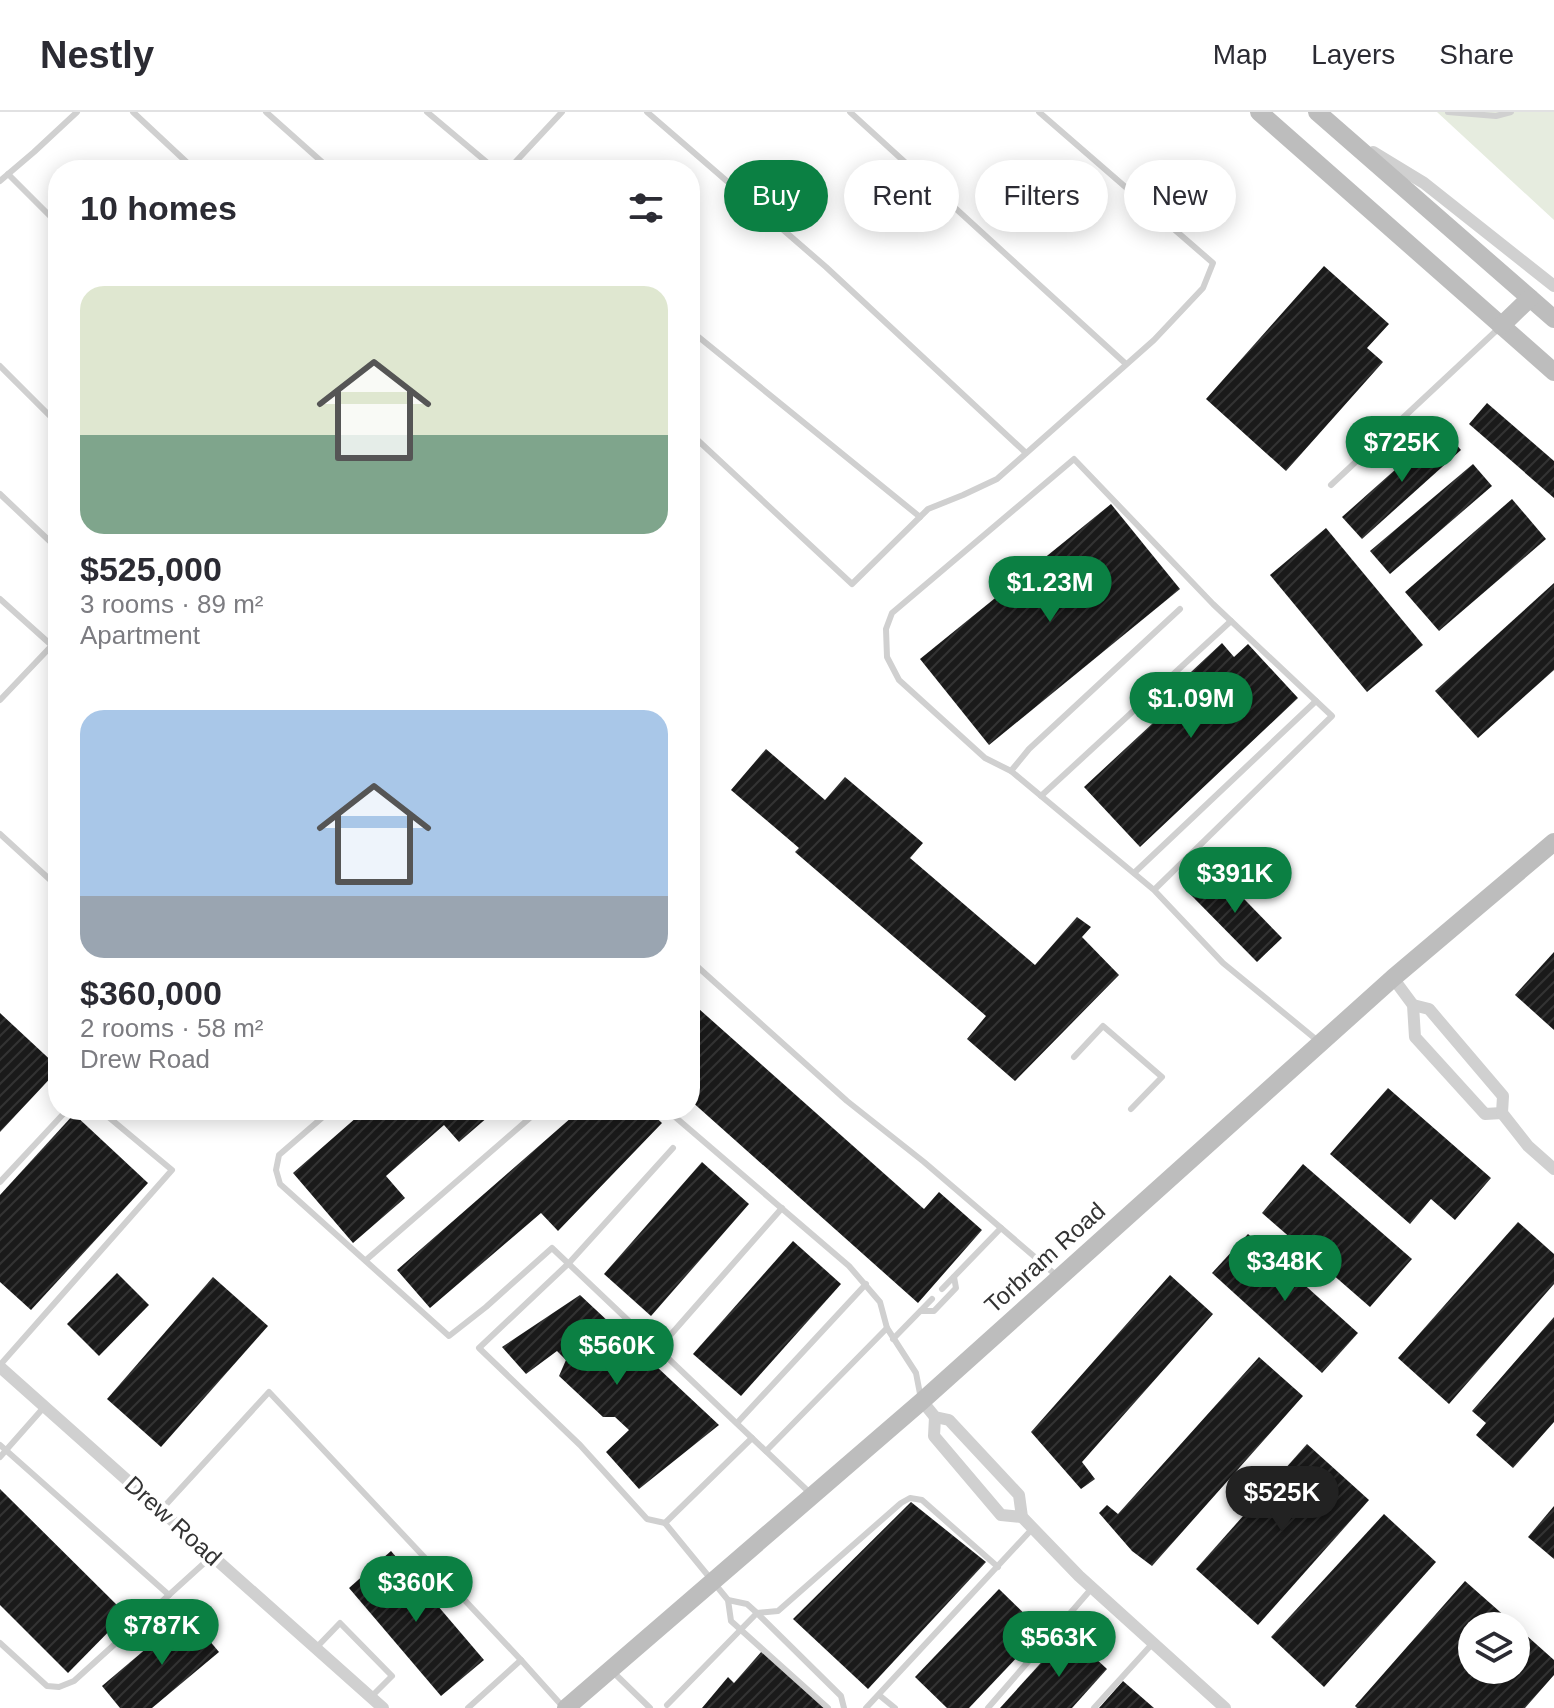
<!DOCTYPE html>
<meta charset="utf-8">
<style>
body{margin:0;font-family:Arial,sans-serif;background:#f7f7f7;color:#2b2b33;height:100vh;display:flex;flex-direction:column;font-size:30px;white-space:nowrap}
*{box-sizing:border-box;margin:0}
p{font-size:26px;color:#7c7c81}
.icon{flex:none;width:44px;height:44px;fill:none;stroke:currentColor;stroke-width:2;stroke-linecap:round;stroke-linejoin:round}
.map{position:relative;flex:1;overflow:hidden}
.sheet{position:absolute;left:48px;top:48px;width:652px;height:960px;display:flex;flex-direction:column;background:#fff;border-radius:32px;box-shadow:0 4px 20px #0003}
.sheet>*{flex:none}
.banner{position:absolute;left:724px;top:48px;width:710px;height:72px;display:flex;gap:16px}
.tools{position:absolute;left:1458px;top:1500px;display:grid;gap:16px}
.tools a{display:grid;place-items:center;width:72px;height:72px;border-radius:50%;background:#fff;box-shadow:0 4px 20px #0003;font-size:40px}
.price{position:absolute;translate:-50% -68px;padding:0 18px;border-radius:28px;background:#0b8043;color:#fff;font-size:26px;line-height:52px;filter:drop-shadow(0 2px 4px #0008)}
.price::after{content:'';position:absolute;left:50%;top:48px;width:24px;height:18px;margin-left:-12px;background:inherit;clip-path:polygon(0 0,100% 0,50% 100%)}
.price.selected{background:#222;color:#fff}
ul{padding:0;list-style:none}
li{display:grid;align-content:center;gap:16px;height:424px;padding:0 32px}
li span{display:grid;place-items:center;height:248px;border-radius:24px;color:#555}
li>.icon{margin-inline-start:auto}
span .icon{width:144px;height:144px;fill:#fffc;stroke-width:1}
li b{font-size:34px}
h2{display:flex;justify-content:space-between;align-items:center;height:96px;padding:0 32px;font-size:34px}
.tag{padding:0 28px;border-radius:36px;background:#fff;box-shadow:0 4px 20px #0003;font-size:28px;line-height:72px}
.tag.selected{background:#0b8043;color:#fff}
header{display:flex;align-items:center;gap:48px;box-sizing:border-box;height:112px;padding:0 40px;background:#fff;border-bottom:2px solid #e1e1e2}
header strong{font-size:38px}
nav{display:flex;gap:44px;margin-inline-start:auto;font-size:28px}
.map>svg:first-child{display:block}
.grass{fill:#e6ecdf}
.building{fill:url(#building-hatch)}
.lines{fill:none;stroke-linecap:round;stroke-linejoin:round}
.service{stroke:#d0d0d0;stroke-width:6}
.minor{stroke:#d0d0d0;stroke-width:12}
.secondary{stroke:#bdbdbd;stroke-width:18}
.labels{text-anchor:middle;stroke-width:8;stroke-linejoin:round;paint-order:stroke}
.street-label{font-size:24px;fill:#333;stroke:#fff}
</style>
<header>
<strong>Nestly</strong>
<nav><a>Map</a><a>Layers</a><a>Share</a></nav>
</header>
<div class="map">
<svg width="1554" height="1596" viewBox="0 0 1554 1596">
<defs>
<pattern id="building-hatch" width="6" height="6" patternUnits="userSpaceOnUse" patternTransform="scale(2)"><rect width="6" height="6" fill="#1a1a1a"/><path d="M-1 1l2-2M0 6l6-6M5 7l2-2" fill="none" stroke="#333"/></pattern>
</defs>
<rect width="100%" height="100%" fill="#fff"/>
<!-- grass -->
<path class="grass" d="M1437,0H1554V108Z"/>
<!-- building -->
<g class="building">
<path d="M1324,154L1389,212L1367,236L1383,250L1286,359L1206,287Z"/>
<path d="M1487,291L1554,349V386L1469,312Z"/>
<path d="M1442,316L1461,338L1362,427L1342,405Z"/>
<path d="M1473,352L1492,374L1390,462L1370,439Z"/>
<path d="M1512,387L1546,427L1439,519L1405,480Z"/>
<path d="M1111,392L1180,477L989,633L920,547Z"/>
<path d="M1326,416L1423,533L1367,580L1270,463Z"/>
<path d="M1554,471V558L1478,626L1435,579Z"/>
<path d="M1222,531L1234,545L1248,532L1298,586L1140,735L1084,675L1153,611L1145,603Z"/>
<path d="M766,637L825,688L845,665L923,731L910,746L1035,853L1077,805L1091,815L1082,825L1119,863L1015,969L967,927L986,904L795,740L799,736L731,678Z"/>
<path d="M1214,756L1282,826L1257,850L1189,781Z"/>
<path d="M1554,840V918L1515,883Z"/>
<path d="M690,889L924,1097L939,1080L982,1118L918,1191L690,988Z"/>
<path d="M0,901L58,955V958L0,1020Z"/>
<path d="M1388,976L1491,1066L1455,1108L1431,1087L1410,1112L1330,1042Z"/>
<path d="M365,998H496L459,1030L444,1013L386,1064L405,1086L353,1131L293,1061Z"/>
<path d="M580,998H648L662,1011L558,1119L541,1101L430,1196L397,1158Z"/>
<path d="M74,1002L148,1071L31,1198L0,1170V1083Z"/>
<path d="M702,1050L749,1092L651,1204L604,1162Z"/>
<path d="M1303,1052L1412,1147L1370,1195L1262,1101Z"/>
<path d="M1518,1110L1554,1142V1172L1449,1292L1398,1246Z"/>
<path d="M1248,1122L1358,1221L1322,1261L1212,1161Z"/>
<path d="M793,1129L841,1172L741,1284L693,1242Z"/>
<path d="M117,1161L149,1193L99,1244L67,1212Z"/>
<path d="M1170,1163L1213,1202L1082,1350L1095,1367L1081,1377L1031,1320Z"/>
<path d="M213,1165L268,1214L161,1335L107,1287Z"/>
<path d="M580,1183L719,1313L639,1377L606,1340L629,1318L615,1305H603L559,1264L566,1248L557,1239L526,1262L502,1235Z"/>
<path d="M1554,1205V1310L1513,1356L1476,1323L1486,1311L1472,1299Z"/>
<path d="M1259,1245L1303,1284L1152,1454L1132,1439L1099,1401L1107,1393L1118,1402Z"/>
<path d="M1307,1332L1369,1388L1258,1513L1196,1457Z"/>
<path d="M0,1377L126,1502L68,1561L0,1493Z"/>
<path d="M911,1390L986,1450L868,1577L793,1507Z"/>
<path d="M1554,1394V1447L1528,1425Z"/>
<path d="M1384,1402L1436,1450L1324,1575L1271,1525Z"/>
<path d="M391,1439L484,1548L441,1584L349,1476Z"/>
<path d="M1465,1469L1516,1514H1472V1558H1516V1514L1554,1548V1563L1525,1596H1357L1355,1594Z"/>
<path d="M999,1477L1042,1519L969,1596H947L915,1565Z"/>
<path d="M187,1502L219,1540L152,1596H120L102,1574Z"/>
<path d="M1068,1521L1107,1557L1072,1596H1000Z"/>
<path d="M762,1539L826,1596H702L728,1565L734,1571Z"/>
<path d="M1123,1569L1154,1596H1099Z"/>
</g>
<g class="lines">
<!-- service -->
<g class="service">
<path d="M133,0L195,58"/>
<path d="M266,0L331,58"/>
<path d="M427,0L496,58"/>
<path d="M647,0L826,155L1026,341"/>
<path d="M850,0L1126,252"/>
<path d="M1448,0L1496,4L1511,0"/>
<path d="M508,58L562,0"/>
<path d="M8,62L58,112"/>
<path d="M0,69L34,40L77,0"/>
<path d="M690,218L920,405"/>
<path d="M0,254L58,312"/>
<path d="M690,321L852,472L928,397L963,383L997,367L1154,228L1203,176L1213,151L1039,0"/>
<path d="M1331,373L1498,217"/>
<path d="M0,382L58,437"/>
<path d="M0,487L58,539"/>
<path d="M0,588L58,527"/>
<path d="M1011,659L1029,637L1180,497"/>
<path d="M1041,684L1231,509"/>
<path d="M0,722L58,775"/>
<path d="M1134,761L1316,589"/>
<path d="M1154,778L1332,604L1213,492L1074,347L892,501L886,517L887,545L899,568L985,646L1011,659L1154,778L1223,851L1318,929"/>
<path d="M690,848L847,989L924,1050L1057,1164"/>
<path d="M1074,945L1103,914L1162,965L1131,997"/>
<path d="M331,998L279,1043L276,1058L280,1072L449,1224L486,1195L552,1136L810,1381"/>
<path d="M667,998L849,1154L880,1190L887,1216"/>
<path d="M673,1036L569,1151L479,1236L580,1333L647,1407L665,1411L752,1326"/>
<path d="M0,1070L67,998"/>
<path d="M366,1148L539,998"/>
<path d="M942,1177L1001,1116"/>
<path d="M921,1199H934L956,1176L954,1165"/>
<path d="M893,1227L932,1187"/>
<path d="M659,1236L782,1096"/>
<path d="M0,1253L172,1058L100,998"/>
<path d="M737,1311L866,1172"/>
<path d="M0,1333L169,1483"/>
<path d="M766,1339L887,1216L916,1261L921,1287"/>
<path d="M0,1345L45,1294"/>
<path d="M161,1398L269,1280L521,1548"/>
<path d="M665,1411L728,1488L731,1509L828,1596"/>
<path d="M728,1488L747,1492L757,1501L841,1584L844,1596"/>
<path d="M0,1531L47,1574L59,1575L74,1569L212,1444"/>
<path d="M316,1536L340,1511L392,1564L371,1585"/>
<path d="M612,1559L650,1596"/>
<path d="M879,1583L895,1596"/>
<path d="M667,1593L757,1501L778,1499L901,1391L910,1386L922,1388L998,1455"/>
<path d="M468,1596L521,1548L564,1596"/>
<path d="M866,1596L1033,1416"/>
<path d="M988,1596L1092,1476"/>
<path d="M1094,1596L1153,1531"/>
</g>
<!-- minor -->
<g class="minor">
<path d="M1373,40L1424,71L1554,174"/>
<path d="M1393,866L1413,893L1415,925L1485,1002L1502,1001"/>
<path d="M1413,893L1429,897L1503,984L1502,1001L1528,1034L1554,1057"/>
<path d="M0,1255L383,1596"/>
<path d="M922,1289L935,1305L949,1308L1019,1383L1022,1405L1079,1464L1225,1596"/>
<path d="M935,1305L934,1324L1001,1403L1022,1405"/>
</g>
<!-- secondary -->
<g class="secondary">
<path d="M1259,0L1554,260"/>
<path d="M1317,0L1554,207"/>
<path d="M1501,214L1530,186"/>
<path d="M566,1596L922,1289L1393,866L1554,730"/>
</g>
</g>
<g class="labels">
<!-- street labels -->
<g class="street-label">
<text transform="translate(1045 1146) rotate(-42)" y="8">Torbram Road</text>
<text transform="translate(173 1409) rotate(42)" y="8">Drew Road</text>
</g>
</g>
</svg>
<div class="tools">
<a><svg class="icon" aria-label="layers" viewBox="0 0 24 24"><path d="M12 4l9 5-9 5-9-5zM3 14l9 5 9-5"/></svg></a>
</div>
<b class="price" style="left:1402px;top:372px">$725K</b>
<b class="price" style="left:1050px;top:512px">$1.23M</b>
<b class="price" style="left:1191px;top:628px">$1.09M</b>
<b class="price" style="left:1235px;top:803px">$391K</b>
<b class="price" style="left:1285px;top:1191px">$348K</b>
<b class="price" style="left:617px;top:1275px">$560K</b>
<b class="price selected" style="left:1282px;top:1422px">$525K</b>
<b class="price" style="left:416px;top:1512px">$360K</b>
<b class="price" style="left:162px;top:1555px">$787K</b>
<b class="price" style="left:1059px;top:1567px">$563K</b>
<div class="banner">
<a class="tag selected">Buy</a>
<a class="tag">Rent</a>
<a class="tag">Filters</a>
<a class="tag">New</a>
</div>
<section class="sheet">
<h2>10 homes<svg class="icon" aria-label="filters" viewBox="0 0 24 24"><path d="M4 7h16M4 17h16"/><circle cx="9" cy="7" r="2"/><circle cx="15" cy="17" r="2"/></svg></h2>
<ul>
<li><span style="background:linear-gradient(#dfe7d0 60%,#7fa58c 0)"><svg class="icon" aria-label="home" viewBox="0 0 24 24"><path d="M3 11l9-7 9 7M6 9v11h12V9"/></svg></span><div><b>$525,000</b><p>3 rooms · 89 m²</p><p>Apartment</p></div></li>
<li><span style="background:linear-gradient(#a9c7e8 75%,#9aa5b1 0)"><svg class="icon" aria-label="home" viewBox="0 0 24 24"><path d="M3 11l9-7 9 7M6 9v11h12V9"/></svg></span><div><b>$360,000</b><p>2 rooms · 58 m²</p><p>Drew Road</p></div></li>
</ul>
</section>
</div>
